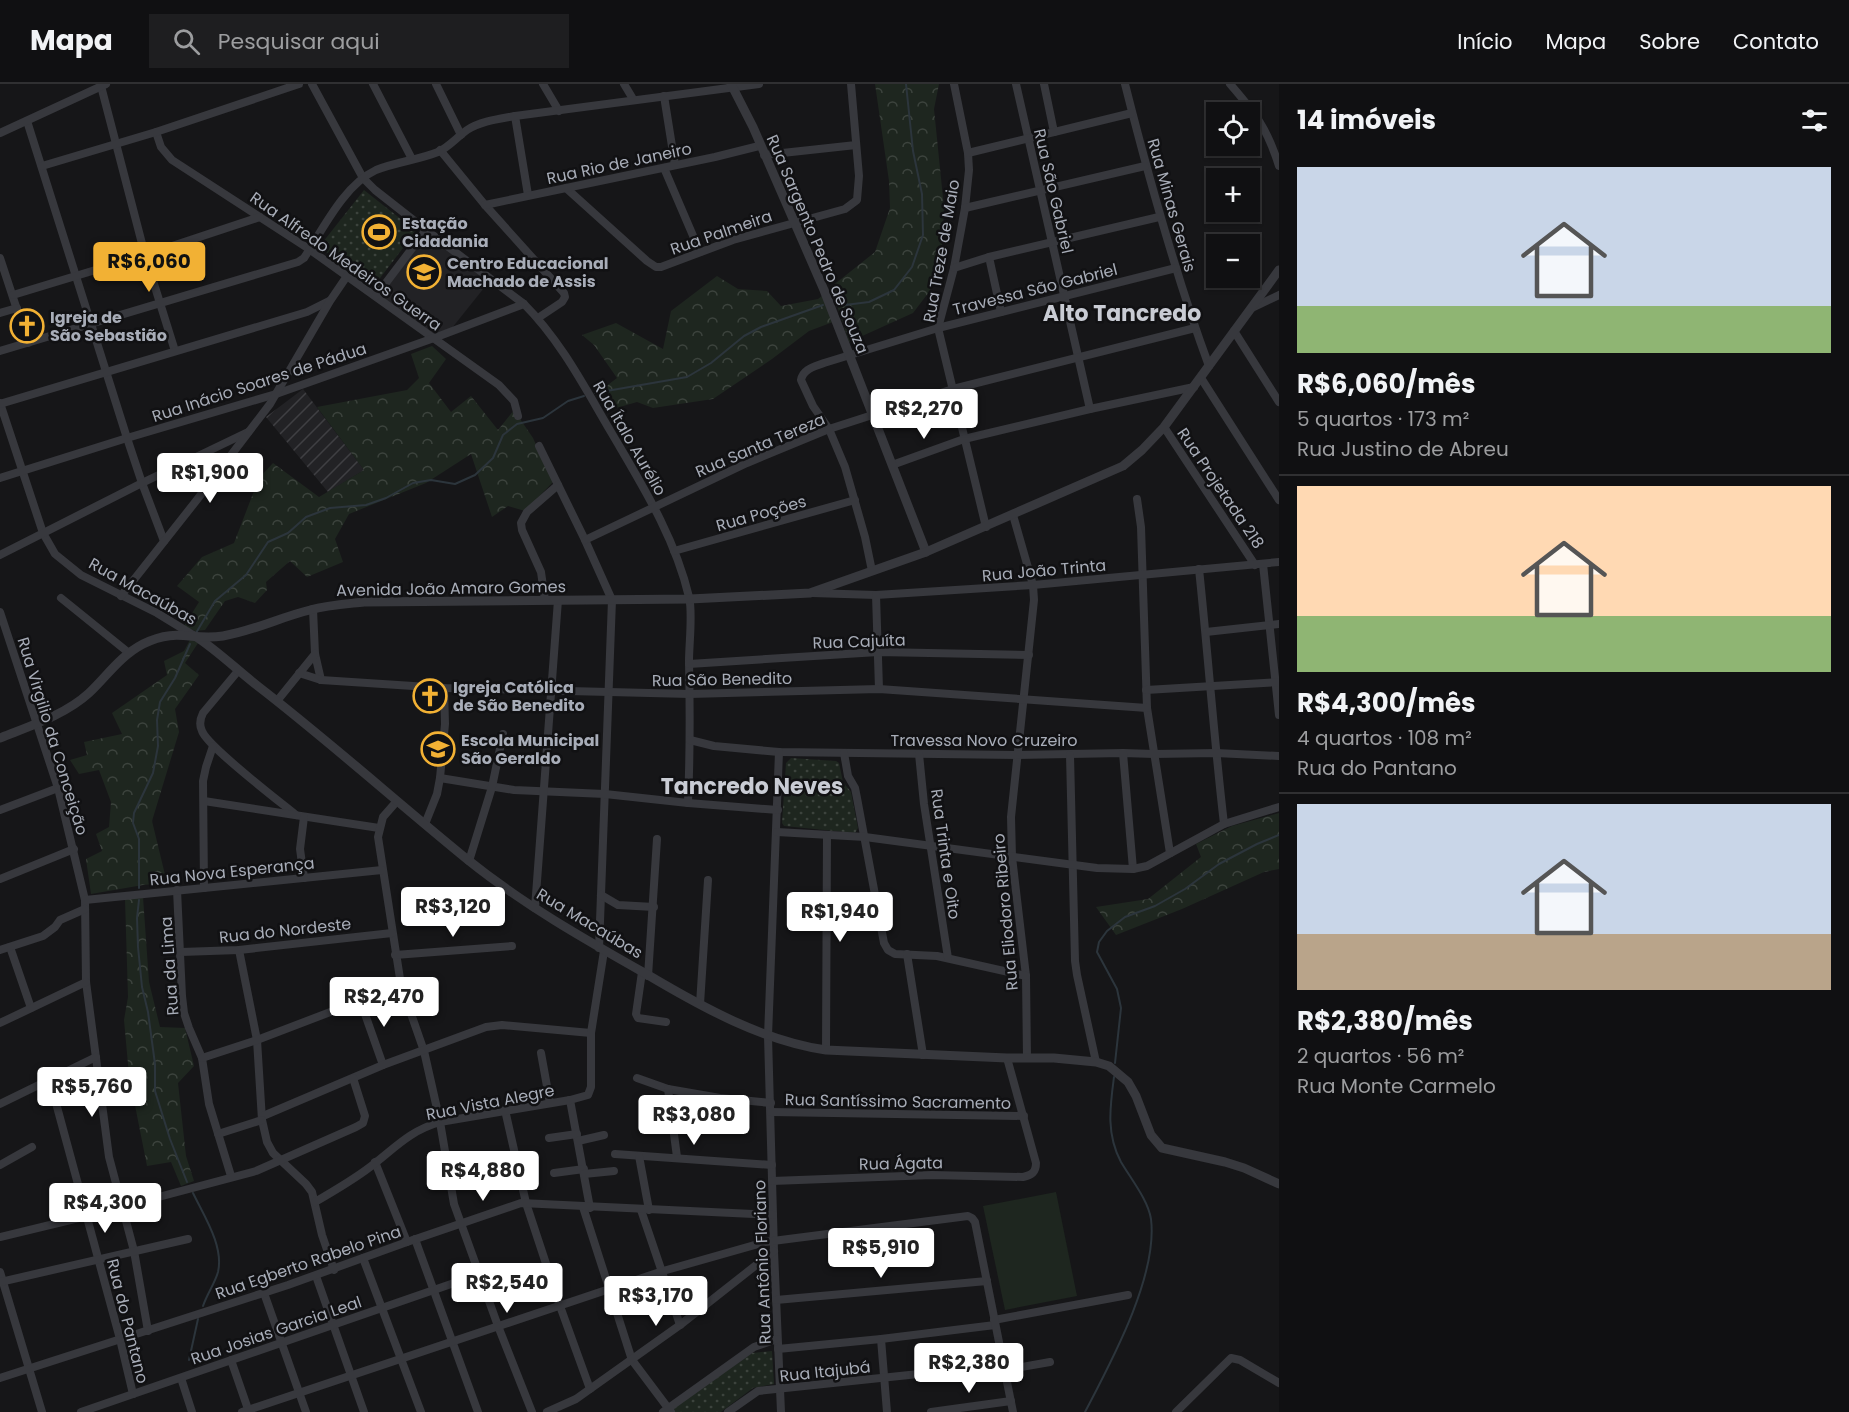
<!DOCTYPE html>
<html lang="pt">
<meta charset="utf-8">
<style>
body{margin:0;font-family:Poppins,sans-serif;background:#1e1e20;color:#f1f3f6;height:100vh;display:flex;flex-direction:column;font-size:22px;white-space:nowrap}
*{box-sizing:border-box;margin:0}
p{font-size:20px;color:#9c9d9f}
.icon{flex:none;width:33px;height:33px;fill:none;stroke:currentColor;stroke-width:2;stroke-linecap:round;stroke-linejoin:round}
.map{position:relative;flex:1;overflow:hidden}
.panel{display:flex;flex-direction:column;background:#101012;width:570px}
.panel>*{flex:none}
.controls{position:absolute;left:1206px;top:18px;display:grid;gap:12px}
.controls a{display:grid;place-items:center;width:54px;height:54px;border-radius:0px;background:#101012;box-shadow:0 2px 4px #0004,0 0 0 2px #303032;font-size:30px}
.price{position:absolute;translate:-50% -51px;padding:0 14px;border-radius:6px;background:#fff;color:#222;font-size:20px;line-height:39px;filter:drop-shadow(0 2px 3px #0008)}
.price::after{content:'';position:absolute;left:50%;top:36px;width:18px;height:14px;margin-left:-9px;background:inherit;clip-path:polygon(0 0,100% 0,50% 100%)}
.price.selected{background:#f2b134;color:#111}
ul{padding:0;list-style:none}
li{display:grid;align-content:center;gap:12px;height:318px;padding:0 18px}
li+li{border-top:2px solid #303032}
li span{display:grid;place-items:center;height:186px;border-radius:0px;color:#555}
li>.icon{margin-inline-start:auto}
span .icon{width:108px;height:108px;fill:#fffc;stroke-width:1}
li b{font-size:26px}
h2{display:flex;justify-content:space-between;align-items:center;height:72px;padding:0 18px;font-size:26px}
header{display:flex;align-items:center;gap:36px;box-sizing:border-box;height:84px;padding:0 30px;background:#101012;border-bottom:2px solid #303032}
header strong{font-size:28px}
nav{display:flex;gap:33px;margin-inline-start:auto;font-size:21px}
.search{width:420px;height:54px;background:#1e1e20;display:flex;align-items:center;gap:15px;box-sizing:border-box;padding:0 21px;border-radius:0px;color:#9c9d9f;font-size:22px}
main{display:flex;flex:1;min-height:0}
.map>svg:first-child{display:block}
.built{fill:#222225}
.industrial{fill:url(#industrial-furrows)}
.grass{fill:#1e261f}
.forest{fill:url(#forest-crowns)}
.park{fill:url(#park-dots)}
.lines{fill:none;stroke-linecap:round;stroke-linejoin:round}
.stream{stroke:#2c353c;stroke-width:2}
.minor{stroke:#37383d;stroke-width:8}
.tertiary{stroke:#37383d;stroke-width:9}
.labels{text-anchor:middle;stroke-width:5;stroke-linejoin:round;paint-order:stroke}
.street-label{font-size:16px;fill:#a8adb8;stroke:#111113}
.poi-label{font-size:16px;font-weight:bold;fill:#a8adb8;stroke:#111113;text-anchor:start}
.district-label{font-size:22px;font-weight:bold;fill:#c9ccd4;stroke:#111113}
</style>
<header>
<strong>Mapa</strong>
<div class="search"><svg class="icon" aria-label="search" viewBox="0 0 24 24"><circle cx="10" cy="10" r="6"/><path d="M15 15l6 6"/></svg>Pesquisar aqui</div>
<nav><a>Início</a><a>Mapa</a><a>Sobre</a><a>Contato</a></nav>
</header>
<main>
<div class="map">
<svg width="1279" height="1328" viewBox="0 0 1279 1328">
<defs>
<pattern id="industrial-furrows" width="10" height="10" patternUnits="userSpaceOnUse" patternTransform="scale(1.5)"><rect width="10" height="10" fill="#222225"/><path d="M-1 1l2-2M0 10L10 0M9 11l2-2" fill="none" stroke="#3f3f43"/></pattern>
<pattern id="forest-crowns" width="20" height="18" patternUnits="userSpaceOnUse" patternTransform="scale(1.5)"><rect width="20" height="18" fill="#1e261f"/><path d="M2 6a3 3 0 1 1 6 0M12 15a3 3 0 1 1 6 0" fill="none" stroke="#3c433d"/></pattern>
<pattern id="park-dots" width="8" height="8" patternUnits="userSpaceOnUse" patternTransform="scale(1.5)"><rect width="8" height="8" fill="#1e261f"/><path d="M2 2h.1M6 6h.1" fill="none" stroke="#3c433d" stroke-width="1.8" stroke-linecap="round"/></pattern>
</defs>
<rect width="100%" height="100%" fill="#161618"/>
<!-- built -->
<path class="built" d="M430,147L492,194L452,244L433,250L380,212Z"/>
<!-- industrial -->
<path class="industrial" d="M303,305L364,386L328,408L266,333Z"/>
<!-- grass -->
<path class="grass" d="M1056,1108L1077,1212L1005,1226L983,1122Z"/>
<!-- forest -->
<g class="forest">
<path d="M875,0H939L934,25L944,124L941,183L929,208L913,229L849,258L831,203L875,168L890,124L889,97Z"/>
<path d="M717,192L738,205L767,207L781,222L818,215L822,212L833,238L809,247L772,275L713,315L653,324L637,318L606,327L594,307L605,303L617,294L594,261L582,251L616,239L663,265L671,227Z"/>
<path d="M432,262L446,275L429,299L451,328L471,312L498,346L514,326L533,354L553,398L525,427L508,422L492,433L471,370L426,399L349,430L335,455L343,478L307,493L290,477L266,498L267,506L255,519L238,513L225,517L205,546L195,547L184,542L199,518L177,502L202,473L234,459L259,394L273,379L319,413L364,386L317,323L407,306L419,294L411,270Z"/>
<path d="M191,554L198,559L185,579L199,591L175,625L179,648L152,737L167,799L143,801L91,810L86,775L102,767L96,750L109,743L111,718L99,686L79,690L70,676L87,671L84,658L122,650L112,629L167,591L164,577L184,567Z"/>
<path d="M1279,729V785L1264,788L1182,825L1116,851L1096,823L1148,815L1201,773L1196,760L1232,742Z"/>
<path d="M143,813L149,898L160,943L185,944L194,982L178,999L186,1072L194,1097L181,1102L171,1078L147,1082L129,991L124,936L128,913L125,815Z"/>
</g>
<!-- park -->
<g class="park">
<path d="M364,106L416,147L374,202L319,163Z"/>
<path d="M791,674L836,677L839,679L843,698L851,708L858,744L855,749L784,742L782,739L786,679Z"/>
<path d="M772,1267L774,1300L753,1304L721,1328H675L673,1325L752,1269Z"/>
</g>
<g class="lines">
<!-- stream -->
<g class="stream">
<path d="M837,222L869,218L894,206L912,183L923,151L922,110L913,67L906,0"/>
<path d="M595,309L687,293L711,279L744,252L761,243L823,221"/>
<path d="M196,549L215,517L246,491L268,458L288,449L306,433L330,424L366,421L386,414L413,399L431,396L455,400L475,391L493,374L503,351L517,340L543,334L568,317L584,312"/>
<path d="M139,804V755L133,739L134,729L153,689L158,662L157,636L160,618L175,594L190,560"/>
<path d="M139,816L137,834L138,863L142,903L148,928L155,980V1007L170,1055L187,1098"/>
<path d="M1115,979L1121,924L1117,905L1097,868L1099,858L1107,847L1125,833L1155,822L1185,805L1219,780L1257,760L1279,751"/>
<path d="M193,1109C204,1132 224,1162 218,1188C215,1199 207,1210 203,1222"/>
<path d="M189,1276L198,1235"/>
<path d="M1085,1328C1111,1278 1158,1192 1151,1135C1148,1116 1131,1095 1121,1078C1106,1050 1110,1023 1114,993"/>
</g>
<!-- minor -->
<g class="minor">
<path d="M312,0L363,94L375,106L426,146L524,220C561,257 585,304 611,348C642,401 675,453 689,513C693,528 689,560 689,577C690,624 690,672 688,719"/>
<path d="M373,0L412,75"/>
<path d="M436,0L461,51"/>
<path d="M543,0L559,27"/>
<path d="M624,0L633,15"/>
<path d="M954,0L968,69L969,86L965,124L954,184L938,244L986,443"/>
<path d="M1016,0L1090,325"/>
<path d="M1044,0L1054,48"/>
<path d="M1125,0C1149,95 1175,190 1209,282"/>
<path d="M1230,0C1256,30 1267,44 1279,82"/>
<path d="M101,2L145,171L175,267"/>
<path d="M664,12L675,81"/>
<path d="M515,32L528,111"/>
<path d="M27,37L127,354L142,399L164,457"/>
<path d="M156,48L161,63L172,76L309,165L499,301L514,317L518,332"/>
<path d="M0,49L106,0"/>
<path d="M440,66L485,121L564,209L565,213L562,218L538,234"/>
<path d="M968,69L1132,29"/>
<path d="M764,71L856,61"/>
<path d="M42,82L156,48L299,0"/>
<path d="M664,84L700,168"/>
<path d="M566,104L647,177L656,183H661L733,156L845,125L857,116L859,92L851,0"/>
<path d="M485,121L715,73L759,62"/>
<path d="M965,124L1145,82"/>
<path d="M989,173L1001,228"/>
<path d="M0,174L28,259"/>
<path d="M954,184L989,173L1159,133"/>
<path d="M13,211L145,171L260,133"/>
<path d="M376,212L426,146"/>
<path d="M1252,224L1279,211"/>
<path d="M0,229L17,224"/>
<path d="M1234,247L1279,318"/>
<path d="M0,267L298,178L304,174C323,145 344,101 376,86C396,78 418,76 438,68C449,63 457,53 467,46C481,37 499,35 515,32L759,0"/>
<path d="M1201,294L1279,416"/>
<path d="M0,319L43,449L55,470L81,491L157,529L193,551"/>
<path d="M0,320L307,228L329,217"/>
<path d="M1164,343L1255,481"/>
<path d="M539,362L585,456L612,516L599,864"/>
<path d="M892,381L964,355L1090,325L1194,303"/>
<path d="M0,394L127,354L276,310L434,254L524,220"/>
<path d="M1137,415L1141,443L1147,624L1170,769"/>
<path d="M1013,431L1033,501L1034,516L1011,733L1012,773L1026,892L1027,974"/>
<path d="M585,456L747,379L829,345L953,305L1195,244"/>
<path d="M674,467L855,416"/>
<path d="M0,471L142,399L248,348"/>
<path d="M1263,480L1279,631"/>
<path d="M1199,485C1208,570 1214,655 1224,740"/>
<path d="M872,487L865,453L845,383L829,345L813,322L801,296C803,285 814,283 824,279L938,244L1176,184"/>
<path d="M812,509L876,511L1033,501L1279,478"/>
<path d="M876,511L879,605"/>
<path d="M121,512L196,417L270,320L330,217L347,192"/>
<path d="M61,514L129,569"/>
<path d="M545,516L541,488L522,446L521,439L527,428L558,401"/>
<path d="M313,525L315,570L321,596"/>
<path d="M0,528L58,704L85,816L86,898L109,1073L134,1167L148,1247"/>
<path d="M1206,548L1279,540"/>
<path d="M689,580L878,568L1029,571"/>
<path d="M238,587L203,629C200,635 199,641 202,647C208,663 279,717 296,731"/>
<path d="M299,589L321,596L444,604L690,610L879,605L1147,624"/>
<path d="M1146,606L1279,598"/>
<path d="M277,617L315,570"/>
<path d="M690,656L714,662L779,668L1017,671L1123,669L1154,670L1216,669L1279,672"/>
<path d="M779,668L768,952L774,1167L781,1328"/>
<path d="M844,669L848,692L855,704L857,714L884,859L888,866L895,870L937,872L1026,892"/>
<path d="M1123,669L1133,785"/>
<path d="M919,670L924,720L948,874"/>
<path d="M1070,671L1075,877L1077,891L1096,978"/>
<path d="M440,694L514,706L605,710L688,719L778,726"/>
<path d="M204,717L379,744"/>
<path d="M397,717L383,733L378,753L401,901L424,967L440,1038L454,1120L498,1242L532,1328"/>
<path d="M0,726L58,704"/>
<path d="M425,740L437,710L440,694L445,640L444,604"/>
<path d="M777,748L865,753L1097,784L1133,785L1147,782L1224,740L1279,723"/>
<path d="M469,777L492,703L503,650"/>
<path d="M304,794L300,765L304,733"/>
<path d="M0,795L74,765"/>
<path d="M204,804L203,697L206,683L213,662"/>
<path d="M177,806L182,912L184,929L189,944L202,974L209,1020L231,1092"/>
<path d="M601,811L618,821L654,823"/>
<path d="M85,816L382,786"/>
<path d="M535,824L558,516"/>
<path d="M10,863L31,924"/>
<path d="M0,866L43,852L55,843L60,836L85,825"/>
<path d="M239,866L257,956L262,1036L267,1058L273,1069L306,1100L312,1108L322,1151L334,1186"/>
<path d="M181,868L239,866L392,849"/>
<path d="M907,870L923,971"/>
<path d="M395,871L512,862"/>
<path d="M642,888L636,930L638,934L666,938"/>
<path d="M648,892L657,755"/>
<path d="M360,916L383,981"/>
<path d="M700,920L708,796"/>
<path d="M0,939L86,898"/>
<path d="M826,966L827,751"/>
<path d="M541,969L550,1019"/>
<path d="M202,974L257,956L401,901"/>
<path d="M637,994L668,1005L720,1014L771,1019"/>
<path d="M50,997L120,1255L133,1310"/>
<path d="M668,1005L677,1073"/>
<path d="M570,1016L590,1124"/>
<path d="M0,1020L96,973"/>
<path d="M505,1026L526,1119L560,1222L590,1305"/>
<path d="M771,1028L1024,1032"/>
<path d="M263,1032L383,981L486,943L502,941L591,949"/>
<path d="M218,1050L262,1036"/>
<path d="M549,1054L577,1050"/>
<path d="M578,1057L604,1051"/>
<path d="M615,1070L772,1081"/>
<path d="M639,1072L649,1126"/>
<path d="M375,1078L407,1158"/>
<path d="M0,1081L32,1063"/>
<path d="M554,1089L584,1085"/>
<path d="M584,1090L614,1087"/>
<path d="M772,1097L932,1091L1023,1093C1032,1091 1036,1088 1036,1079L1007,974"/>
<path d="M315,1118C334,1107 353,1096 370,1083C395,1064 409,1047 440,1038L570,1016L588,1011L591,1003V949L604,867"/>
<path d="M583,1123L632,1276L671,1328"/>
<path d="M641,1126L680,1241"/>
<path d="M0,1153L87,1132L256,1087L356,1043L363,1039L365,1032L353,994"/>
<path d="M415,1155L478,1328"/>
<path d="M363,1174L421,1328"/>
<path d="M0,1188L42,1328"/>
<path d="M316,1192L364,1328"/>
<path d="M0,1198L188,1155"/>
<path d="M264,1209L306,1328"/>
<path d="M776,1216L987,1197"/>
<path d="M994,1236L1128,1211"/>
<path d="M881,1255L887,1328"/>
<path d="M778,1265L881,1255L995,1241"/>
<path d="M231,1276L249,1328"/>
<path d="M1005,1286L1050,1278"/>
<path d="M0,1294L288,1201L407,1158L521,1119L773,1131"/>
<path d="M181,1294L192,1328"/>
<path d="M81,1328L480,1190"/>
<path d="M242,1328L663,1187L765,1158L968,1132L972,1134L975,1138L1013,1328"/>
<path d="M547,1328L576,1315L590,1305L680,1241L774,1167"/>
<path d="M663,1328L754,1263L777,1255"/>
<path d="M728,1328L758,1307L1004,1281"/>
<path d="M931,1328L1011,1317"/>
<path d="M1176,1328L1231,1274L1240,1276L1279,1299"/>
</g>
<!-- tertiary -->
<g class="tertiary">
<path d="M731,0L753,43L824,206L926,468"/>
<path d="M195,552C218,567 237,586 259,603C330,658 398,719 468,776C524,821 586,856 648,891C702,923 763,957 826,966L1007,974H1054L1096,978L1109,982L1128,998L1136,1012L1151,1051L1162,1064L1225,1078L1244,1084L1279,1100"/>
<path d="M0,654C30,642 65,631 89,609C107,592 120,572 143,560C177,543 191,557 223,552C253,547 281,533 310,526C328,521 346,520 364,518L690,515L810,509L926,468L1123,382L1142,366L1164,343L1279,186"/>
</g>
</g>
<!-- icons -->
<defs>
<g id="stadium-ring" transform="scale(1.725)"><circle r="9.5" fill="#111113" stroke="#f2b134" stroke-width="1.5"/><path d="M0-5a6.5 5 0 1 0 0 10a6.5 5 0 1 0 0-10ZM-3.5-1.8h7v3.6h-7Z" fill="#f2b134"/></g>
<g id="school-ring" transform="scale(1.725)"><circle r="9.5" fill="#111113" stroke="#f2b134" stroke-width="1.5"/><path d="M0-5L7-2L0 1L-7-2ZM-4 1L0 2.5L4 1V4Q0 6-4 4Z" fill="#f2b134"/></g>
<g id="church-ring" transform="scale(1.725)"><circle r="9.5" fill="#111113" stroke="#f2b134" stroke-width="1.5"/><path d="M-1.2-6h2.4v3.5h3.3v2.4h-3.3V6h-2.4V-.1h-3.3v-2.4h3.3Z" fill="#f2b134"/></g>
</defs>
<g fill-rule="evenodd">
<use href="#stadium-ring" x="379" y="148"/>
<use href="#school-ring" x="424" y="188"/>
<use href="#church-ring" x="27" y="242"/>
<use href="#church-ring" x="430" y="612"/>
<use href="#school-ring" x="438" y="665"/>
</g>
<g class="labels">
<!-- street labels -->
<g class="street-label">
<text transform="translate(619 79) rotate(-12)" y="6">Rua Rio de Janeiro</text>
<text transform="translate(1054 107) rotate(77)" y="6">Rua São Gabriel</text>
<text transform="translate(1172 121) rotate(74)" y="6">Rua Minas Gerais</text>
<text transform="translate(721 148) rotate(-19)" y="6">Rua Palmeira</text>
<text transform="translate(818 160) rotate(67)" y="6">Rua Sargento Pedro de Souza</text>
<text transform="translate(941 167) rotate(-80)" y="6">Rua Treze de Maio</text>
<text transform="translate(346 177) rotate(35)" y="6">Rua Alfredo Medeiros Guerra</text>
<text transform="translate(1035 205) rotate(-14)" y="6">Travessa São Gabriel</text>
<text transform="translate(259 298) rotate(-18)" y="6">Rua Inácio Soares de Pádua</text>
<text transform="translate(630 354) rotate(60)" y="6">Rua Ítalo Aurélio</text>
<text transform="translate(760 361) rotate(-23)" y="6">Rua Santa Tereza</text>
<text transform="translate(1221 404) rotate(56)" y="6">Rua Projetada 218</text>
<text transform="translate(761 429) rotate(-16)" y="6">Rua Poções</text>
<text transform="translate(1044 486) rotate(-5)" y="6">Rua João Trinta</text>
<text transform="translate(451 504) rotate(-1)" y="6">Avenida João Amaro Gomes</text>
<text transform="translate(143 507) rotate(29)" y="6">Rua Macaúbas</text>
<text transform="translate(859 557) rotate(-2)" y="6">Rua Cajuíta</text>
<text transform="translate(722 595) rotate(-1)" y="6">Rua São Benedito</text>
<text transform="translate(53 652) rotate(73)" y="6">Rua Virgilio da Conceição</text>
<text x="984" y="662">Travessa Novo Cruzeiro</text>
<text transform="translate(946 770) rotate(82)" y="6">Rua Trinta e Oito</text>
<text transform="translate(232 787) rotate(-6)" y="6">Rua Nova Esperança</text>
<text transform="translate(1005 828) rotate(-95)" y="6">Rua Eliodoro Ribeiro</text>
<text transform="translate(590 839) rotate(31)" y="6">Rua Macaúbas</text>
<text transform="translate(285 846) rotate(-6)" y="6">Rua do Nordeste</text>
<text transform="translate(169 882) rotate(-94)" y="6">Rua da Lima</text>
<text transform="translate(898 1017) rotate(1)" y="6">Rua Santíssimo Sacramento</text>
<text transform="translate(490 1018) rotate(-11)" y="6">Rua Vista Alegre</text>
<text transform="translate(901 1079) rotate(-1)" y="6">Rua Ágata</text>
<text transform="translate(308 1178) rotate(-19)" y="6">Rua Egberto Rabelo Pina</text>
<text transform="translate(762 1178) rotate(-92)" y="6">Rua Antônio Floriano</text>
<text transform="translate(128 1237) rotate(76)" y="6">Rua do Pantano</text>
<text transform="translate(276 1246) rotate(-19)" y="6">Rua Josias Garcia Leal</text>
<text transform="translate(825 1287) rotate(-6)" y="6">Rua Itajubá</text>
</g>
<!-- poi labels -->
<g class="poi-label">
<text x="402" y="145">Estação<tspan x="402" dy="18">Cidadania</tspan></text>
<text x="447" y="185">Centro Educacional<tspan x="447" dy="18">Machado de Assis</tspan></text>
<text x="50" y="239">Igreja de<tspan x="50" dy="18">São Sebastião</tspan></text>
<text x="453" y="609">Igreja Católica<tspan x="453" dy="18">de São Benedito</tspan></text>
<text x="461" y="662">Escola Municipal<tspan x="461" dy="18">São Geraldo</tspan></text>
</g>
<!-- district labels -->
<g class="district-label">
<text x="1122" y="237">Alto Tancredo</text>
<text x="752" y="710">Tancredo Neves</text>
</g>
</g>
</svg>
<div class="controls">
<a><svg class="icon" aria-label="locate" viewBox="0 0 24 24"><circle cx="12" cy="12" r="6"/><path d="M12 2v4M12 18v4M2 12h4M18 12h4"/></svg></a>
<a>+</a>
<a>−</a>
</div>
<b class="price selected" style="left:149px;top:209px">R$6,060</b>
<b class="price" style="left:924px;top:356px">R$2,270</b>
<b class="price" style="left:210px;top:420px">R$1,900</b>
<b class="price" style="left:453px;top:854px">R$3,120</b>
<b class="price" style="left:840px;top:859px">R$1,940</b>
<b class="price" style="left:384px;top:944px">R$2,470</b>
<b class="price" style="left:92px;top:1034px">R$5,760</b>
<b class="price" style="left:694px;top:1062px">R$3,080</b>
<b class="price" style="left:483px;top:1118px">R$4,880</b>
<b class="price" style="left:105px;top:1150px">R$4,300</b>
<b class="price" style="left:881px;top:1195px">R$5,910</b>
<b class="price" style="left:507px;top:1230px">R$2,540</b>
<b class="price" style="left:656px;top:1243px">R$3,170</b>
<b class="price" style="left:969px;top:1310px">R$2,380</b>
</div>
<section class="panel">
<h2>14 imóveis<svg class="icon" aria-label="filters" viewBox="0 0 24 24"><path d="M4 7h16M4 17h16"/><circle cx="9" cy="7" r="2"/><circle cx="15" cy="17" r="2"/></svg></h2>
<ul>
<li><span style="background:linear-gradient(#c9d6e8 75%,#8fb573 0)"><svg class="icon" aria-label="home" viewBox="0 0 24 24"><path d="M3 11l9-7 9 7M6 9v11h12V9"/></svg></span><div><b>R$6,060/mês</b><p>5 quartos · 173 m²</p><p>Rua Justino de Abreu</p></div></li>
<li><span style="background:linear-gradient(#ffd9b3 70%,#8fb573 0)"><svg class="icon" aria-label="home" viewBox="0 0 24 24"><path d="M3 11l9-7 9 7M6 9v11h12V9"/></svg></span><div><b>R$4,300/mês</b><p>4 quartos · 108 m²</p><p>Rua do Pantano</p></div></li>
<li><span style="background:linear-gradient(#c9d6e8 70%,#b9a48a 0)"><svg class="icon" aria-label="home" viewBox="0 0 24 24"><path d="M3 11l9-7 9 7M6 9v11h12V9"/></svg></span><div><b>R$2,380/mês</b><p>2 quartos · 56 m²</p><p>Rua Monte Carmelo</p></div></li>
</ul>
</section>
</main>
